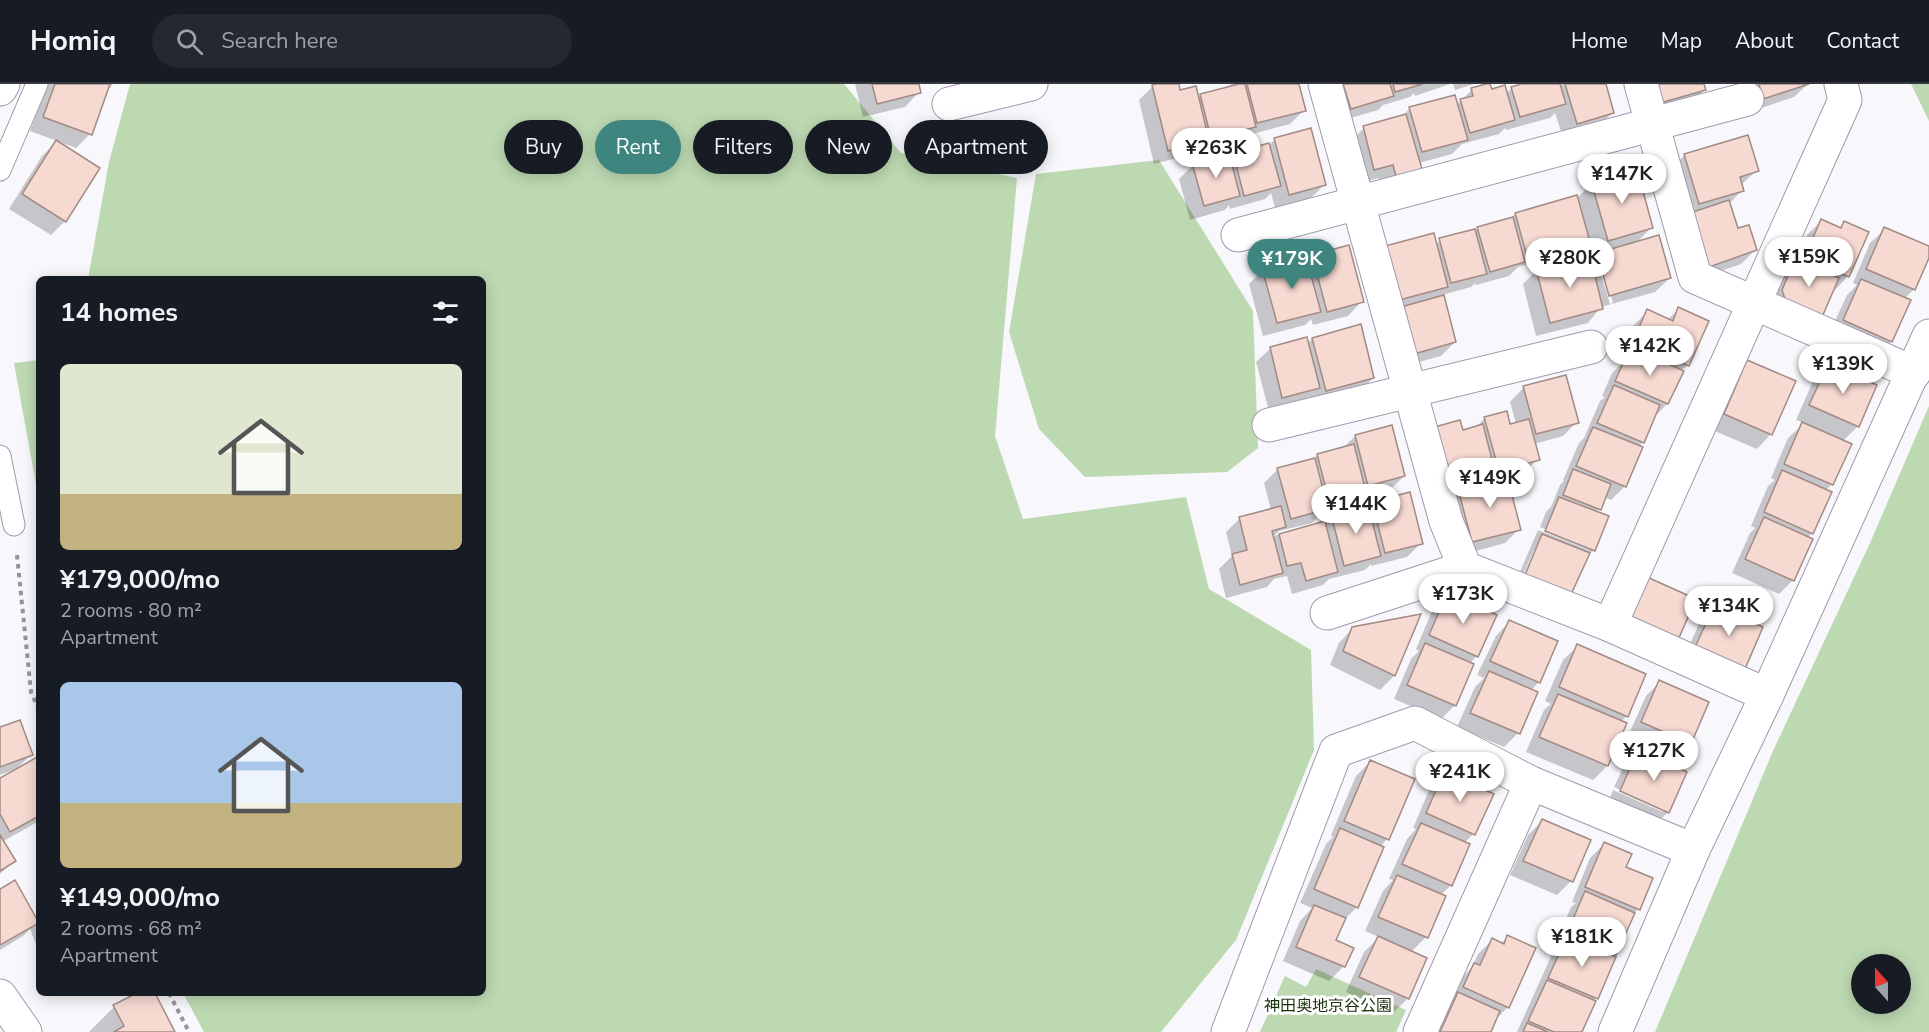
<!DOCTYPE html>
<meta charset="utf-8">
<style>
body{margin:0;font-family:"Nunito Sans","Noto Sans JP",sans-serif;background:#242831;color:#f1f3f6;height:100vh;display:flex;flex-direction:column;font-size:22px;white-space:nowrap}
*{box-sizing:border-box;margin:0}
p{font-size:20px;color:#9ea1a6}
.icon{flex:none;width:33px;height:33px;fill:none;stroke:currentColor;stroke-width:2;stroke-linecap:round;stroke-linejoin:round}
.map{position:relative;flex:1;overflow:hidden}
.drawer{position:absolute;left:36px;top:192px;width:450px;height:720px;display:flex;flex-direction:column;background:#171b24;border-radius:9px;box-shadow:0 3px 15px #0003}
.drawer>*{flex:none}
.top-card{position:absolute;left:504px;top:36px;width:570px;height:54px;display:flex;gap:12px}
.needle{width:39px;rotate:339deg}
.buttons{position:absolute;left:1851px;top:870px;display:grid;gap:12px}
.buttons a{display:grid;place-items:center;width:60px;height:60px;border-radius:50%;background:#171b24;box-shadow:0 3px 15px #0003;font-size:30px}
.price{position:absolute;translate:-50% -51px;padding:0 14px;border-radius:21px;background:#fff;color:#222;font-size:20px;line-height:39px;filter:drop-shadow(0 2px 3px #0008)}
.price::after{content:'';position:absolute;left:50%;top:36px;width:18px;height:14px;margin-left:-9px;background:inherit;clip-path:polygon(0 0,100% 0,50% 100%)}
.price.on{background:#3e857f;color:#fff}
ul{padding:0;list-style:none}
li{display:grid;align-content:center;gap:12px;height:318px;padding:0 24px}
li span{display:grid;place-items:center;height:186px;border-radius:9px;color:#555}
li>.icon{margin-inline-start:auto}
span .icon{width:108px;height:108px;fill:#fffc;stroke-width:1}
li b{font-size:26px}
h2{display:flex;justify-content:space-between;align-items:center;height:72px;padding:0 24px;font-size:26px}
.chip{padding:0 21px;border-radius:27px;background:#171b24;box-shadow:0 3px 15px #0003;font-size:21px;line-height:54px}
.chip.on{background:#3e857f;color:#fff}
header{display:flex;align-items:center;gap:36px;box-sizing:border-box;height:84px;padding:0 30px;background:#171b24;border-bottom:2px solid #363941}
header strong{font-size:28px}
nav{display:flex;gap:33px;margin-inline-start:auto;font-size:21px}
.search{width:420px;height:54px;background:#242831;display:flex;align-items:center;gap:15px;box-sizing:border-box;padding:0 21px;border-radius:33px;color:#9ea1a6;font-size:22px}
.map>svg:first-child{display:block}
.green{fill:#bdd9b2;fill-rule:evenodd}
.shadow{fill:#0003;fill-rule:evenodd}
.building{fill:#f6d9d1;stroke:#a28b85;stroke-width:1.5}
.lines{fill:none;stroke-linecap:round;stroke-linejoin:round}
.lane-casing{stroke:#9f9aad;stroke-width:23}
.street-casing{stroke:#9f9aad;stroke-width:35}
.path{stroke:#95949a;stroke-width:4;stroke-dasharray:4.5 4.5;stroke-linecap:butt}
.lane{stroke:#fff;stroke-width:21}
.street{stroke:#fff;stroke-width:33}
.labels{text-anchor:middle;stroke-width:6;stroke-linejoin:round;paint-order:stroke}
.park-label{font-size:16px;fill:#19320d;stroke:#fff}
</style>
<header>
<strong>Homiq</strong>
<div class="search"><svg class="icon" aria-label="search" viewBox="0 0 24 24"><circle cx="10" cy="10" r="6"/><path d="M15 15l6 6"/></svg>Search here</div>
<nav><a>Home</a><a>Map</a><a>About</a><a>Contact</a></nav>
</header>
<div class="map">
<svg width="1929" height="948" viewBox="0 0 1929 948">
<rect width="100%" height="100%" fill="#f8f7fc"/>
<!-- green -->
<g class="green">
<path d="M130,0H844L901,69L1017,94L995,352L1023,435L1186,413L1209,505L1311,566L1314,666L1236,856L1161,948H204L183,909H483V195H88L109,78Z"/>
<path d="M1911,0H1929V37Z"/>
<path d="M1159,76L1253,227L1258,364L1227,388L1085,393L1039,345L1009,248L1036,90Z"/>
<path d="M39,276V417L14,279Z"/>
<path d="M1929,322V948H1655L1773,667L1870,459ZM1862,880H1900V920H1862Z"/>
<path d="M1316,885L1406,926L1396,948H1260L1285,892L1306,903Z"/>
</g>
<!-- shadow -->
<g class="shadow">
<path d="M47,0H113L106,8L90,50L76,64L57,57L65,137L51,151L9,125L42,72L57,57L30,47Z"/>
<path d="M855,0H917L919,8L905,23L863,33Z"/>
<path d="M1162,0H1177L1179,8L1197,14L1201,11L1231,4L1230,0H1297L1304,26L1290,40L1245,52L1240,57L1154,80L1139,16L1153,2Z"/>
<path d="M1325,0H1450L1415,12L1414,9L1410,13L1383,21L1378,26L1337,38Z"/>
<path d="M1453,0H1474L1455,6Z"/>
<path d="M1527,0H1605L1613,28L1599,42L1563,53L1555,29L1550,34L1506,46L1505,44L1499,50L1462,60L1452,70L1419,79L1384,113L1379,94L1360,99L1350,58L1364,44L1402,33L1410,24L1456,21L1472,6L1506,10L1512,4Z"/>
<path d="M1638,0H1703L1704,6L1690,20L1646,32Z"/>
<path d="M1740,0H1808L1794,13L1749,28Z"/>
<path d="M1275,55L1324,101L1310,115L1275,124L1271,109L1265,115L1230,125L1229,121L1225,126L1190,136L1179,95L1193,81L1228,75L1233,70L1268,62Z"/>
<path d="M1685,71L1757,86L1741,101L1742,106L1729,120L1737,146L1755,166L1741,180L1695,196L1670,85Z"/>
<path d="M1592,99L1651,144L1636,159L1670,194L1655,208L1601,223L1588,239L1536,252L1523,200L1537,186L1590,178L1595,173L1589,153L1574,168L1518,183L1509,192L1476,201L1475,199L1471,203L1442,211L1455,258L1441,272L1400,283L1385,229L1440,156L1474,148L1478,144L1510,136L1515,130L1577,114ZM1597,177H1601L1613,219L1610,220Z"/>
<path d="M1821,137L1839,144L1845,138L1867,148L1848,192L1834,207L1768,221L1782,191L1796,176L1807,151Z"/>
<path d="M1885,145L1929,164V171L1914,205L1904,215L1891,257L1877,271L1829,250L1847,211L1857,201L1853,199L1870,159Z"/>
<path d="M1312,172L1362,217L1348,232L1313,241L1311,235L1305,241L1263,252L1249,200L1263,186L1306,178Z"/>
<path d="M1679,225L1688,281L1682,286L1667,320L1654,333L1643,358L1638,363L1625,402L1611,416L1604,413L1596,429L1594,466L1586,473L1509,513L1538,446L1589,466V463L1540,443L1546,428L1551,423L1560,401L1564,397L1563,396L1579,359L1584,354L1600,317L1605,313L1602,312L1612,289L1627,275L1620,272L1634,241L1648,227L1667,236ZM1534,466H1537L1520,506L1517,505Z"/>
<path d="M1312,255L1373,294L1359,308L1312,321L1309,312L1304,318L1269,327L1256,278L1271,264L1307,260Z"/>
<path d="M1748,278L1794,297L1771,350L1757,365L1710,345L1734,292Z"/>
<path d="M1828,281L1858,342L1842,358L1832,400L1825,407L1812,449L1807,454L1793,496L1779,510L1732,489L1750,449L1755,444L1751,442L1768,402L1775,396L1771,394L1788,354L1804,339L1796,336L1814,295Z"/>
<path d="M1524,303L1577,338L1563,352L1534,360L1538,375L1524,389L1506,394L1519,445L1505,459L1458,472L1445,420L1457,408L1432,414L1462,348L1474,345L1485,334L1509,341L1516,340L1510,318Z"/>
<path d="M1355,352L1404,392L1390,406L1364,412L1350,427L1367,425L1373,419L1421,459L1407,473L1371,482V480L1365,486L1329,495L1323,501L1292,510L1287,492L1274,495L1267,503L1226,514L1219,485L1232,472L1226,448L1240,434L1271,426L1264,399L1278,385L1312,376L1317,371L1342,365ZM1333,430L1324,439L1274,452L1279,447L1312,439L1317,434Z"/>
<path d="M1447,511L1477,572L1469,580L1455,621L1441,635L1394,615L1411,575L1419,567L1416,565L1433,525Z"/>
<path d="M1714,523L1761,544L1682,577L1700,538Z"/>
<path d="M1418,532L1394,592L1380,606L1330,581L1339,559L1353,544Z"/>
<path d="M1510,537L1539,598L1530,607L1518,649L1504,663L1457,643L1475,603L1484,594L1477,591L1496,552Z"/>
<path d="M1578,562L1627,632L1620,638L1607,682L1593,696L1526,668L1544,626L1551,620L1545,617L1563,576Z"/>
<path d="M1660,598L1689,659L1675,673L1628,652L1646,612Z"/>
<path d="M0,645L31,671L16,685L39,674V737L2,758L14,777L0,790V696L14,688L13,686L0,691Z"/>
<path d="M1638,668L1668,728L1654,742L1607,722L1613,706L1663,728V725L1614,703L1624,682Z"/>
<path d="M1370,678L1387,755L1380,763L1357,823L1342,838L1334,856L1352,865L1343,883L1329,897L1283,877L1300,837L1312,824L1300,819L1326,760L1333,753L1331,751L1356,692Z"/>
<path d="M1444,690L1473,750L1464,759L1468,761L1451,801L1441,811L1426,853L1411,868L1408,914L1394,928L1346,908L1364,868L1379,853L1365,847L1383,807L1393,796L1389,795L1407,755L1416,745L1413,744L1430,704Z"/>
<path d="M1542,737L1571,797L1557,811L1510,791L1528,751Z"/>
<path d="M1604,760L1624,784L1638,825L1632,832L1612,873L1597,914L1593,917L1581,948H1517L1553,868L1556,864L1554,863L1571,823L1576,819L1572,818L1590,774Z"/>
<path d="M0,807L38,838L39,837V868L30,845L23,852L0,866Z"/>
<path d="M1508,853V923L1495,936L1489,948H1433L1461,895L1472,883L1478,870L1492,856L1500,860Z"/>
<path d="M140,909H154L174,948H89L114,923Z"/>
</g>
<!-- building -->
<g class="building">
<path d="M55,0H110L92,51L43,33Z"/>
<path d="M872,0H919L921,9L877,20Z"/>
<path d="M1156,0H1179L1180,6L1196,2L1209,56L1168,67L1152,1Z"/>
<path d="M1239,0H1245L1256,43L1211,54L1200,10Z"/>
<path d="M1247,0H1299L1306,27L1257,39Z"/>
<path d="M1343,0H1390L1394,12L1351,25Z"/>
<path d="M1393,0H1423L1395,8Z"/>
<path d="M1486,0H1490L1492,5L1505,1L1515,36L1470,49L1460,15L1473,12L1471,4Z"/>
<path d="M1521,0H1560L1566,20L1520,33L1511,3Z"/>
<path d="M1565,0H1606L1614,29L1577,40Z"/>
<path d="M1655,0H1704L1706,6L1660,19Z"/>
<path d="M1759,0H1809L1763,15Z"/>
<path d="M1455,11L1468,56L1422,68L1409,23Z"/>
<path d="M1406,30L1424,92L1398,100L1393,81L1374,86L1363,42Z"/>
<path d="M1311,44L1326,101L1289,111L1274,54Z"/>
<path d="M1748,51L1759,87L1740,93L1744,107L1699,120L1684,70Z"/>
<path d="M56,56L100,84L66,138L22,110Z"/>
<path d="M1269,59L1281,102L1244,112L1233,69Z"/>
<path d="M1229,69L1240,112L1204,122L1192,79Z"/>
<path d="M1637,85L1653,144L1608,157L1591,97Z"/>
<path d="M1577,111L1589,154L1527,172L1515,129Z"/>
<path d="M1729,116L1738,144L1749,141L1757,166L1709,183L1690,129Z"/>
<path d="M1513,133L1525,178L1490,188L1477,143Z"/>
<path d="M1821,135L1841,144L1844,137L1869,148L1849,193L1812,178L1817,164L1810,161Z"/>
<path d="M1884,143L1929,162V174L1915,206L1866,185Z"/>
<path d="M1475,145L1487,190L1451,199L1439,154Z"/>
<path d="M1434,149L1448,203L1399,216L1385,162Z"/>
<path d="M1659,151L1671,194L1609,212L1597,169Z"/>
<path d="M1349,161L1364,218L1327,228L1312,171Z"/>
<path d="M1590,171L1603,225L1550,239L1536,185Z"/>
<path d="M1306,173L1321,228L1277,239L1262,184Z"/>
<path d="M1795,175L1839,194L1822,233L1786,218L1782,206Z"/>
<path d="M1861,195L1911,216L1892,258L1843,236Z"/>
<path d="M1444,211L1456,258L1414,270L1401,223Z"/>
<path d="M1678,223L1709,237L1689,282L1633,257L1647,225L1673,237Z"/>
<path d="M1361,240L1374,294L1326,307L1312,254Z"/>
<path d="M1307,253L1320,304L1282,314L1270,263Z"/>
<path d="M1640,267L1684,287L1668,320L1615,297L1626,273L1636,277Z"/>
<path d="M1747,276L1796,297L1772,351L1724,330Z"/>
<path d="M1828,280L1877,301L1859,343L1809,321Z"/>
<path d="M1566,291L1579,339L1536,350L1523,302Z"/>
<path d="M1614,301L1660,321L1644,359L1597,339Z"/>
<path d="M1507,327L1510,340L1529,335L1540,376L1499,387L1484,333Z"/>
<path d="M1460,336L1463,346L1483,340L1495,388L1446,401L1431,344Z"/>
<path d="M1802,338L1852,360L1833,401L1784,380Z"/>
<path d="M1392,341L1405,392L1368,402L1355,351Z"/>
<path d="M1593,343L1643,363L1626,403L1576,382Z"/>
<path d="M1354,360L1367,412L1330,421L1317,370Z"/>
<path d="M1315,374L1328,425L1291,435L1277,384Z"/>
<path d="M1573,385L1611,400L1601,426L1563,411Z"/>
<path d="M1782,386L1832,408L1813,450L1764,428Z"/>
<path d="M1507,392L1521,446L1472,458L1458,405Z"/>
<path d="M1410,408L1423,460L1385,469L1372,418Z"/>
<path d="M1559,413L1609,432L1595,467L1545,447Z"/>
<path d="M1368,421L1381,472L1344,482L1331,430Z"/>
<path d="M1281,422L1286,443L1272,447L1283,489L1240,501L1232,470L1247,466L1239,433Z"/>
<path d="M1764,433L1813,455L1794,497L1745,475Z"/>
<path d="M1325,437L1338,488L1306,497L1301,479L1287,482L1279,450Z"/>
<path d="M1542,450L1590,469L1568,517L1522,498Z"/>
<path d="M1647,493L1696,515L1678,556L1628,535Z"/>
<path d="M1447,509L1497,531L1478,573L1429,551Z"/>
<path d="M1714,522L1763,543L1745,585L1695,563Z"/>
<path d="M1421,530L1395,592L1343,567L1352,543Z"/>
<path d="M1509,536L1558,557L1540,599L1490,577Z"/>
<path d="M1425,559L1474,580L1456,622L1407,601Z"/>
<path d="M1577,560L1646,590L1628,633L1559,603Z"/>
<path d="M1489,587L1538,608L1520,650L1470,629Z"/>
<path d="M1659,596L1709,618L1691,660L1641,638Z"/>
<path d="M1558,610L1627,639L1608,682L1539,653Z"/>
<path d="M20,636L33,671L0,683V643Z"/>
<path d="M1638,666L1687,688L1669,729L1620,707Z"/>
<path d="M39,672V732L10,748L0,730V694Z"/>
<path d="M1370,676L1415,695L1389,756L1344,737Z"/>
<path d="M1444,688L1494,710L1475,751L1426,729Z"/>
<path d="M1542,735L1591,756L1573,798L1523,777Z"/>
<path d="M1421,739L1470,760L1452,802L1402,780Z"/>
<path d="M1340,744L1384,763L1358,824L1314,805Z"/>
<path d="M0,751L16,777L0,787Z"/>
<path d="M1604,758L1632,770L1626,783L1653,794L1640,826L1585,803Z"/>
<path d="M1397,791L1446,812L1428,854L1378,833Z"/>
<path d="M15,796L39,839L0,861V805Z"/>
<path d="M1585,807L1635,829L1616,871L1567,849Z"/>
<path d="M1314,821L1346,834L1336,856L1354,864L1345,883L1296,863Z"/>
<path d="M1507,851L1536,864L1509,924L1463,903L1474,879L1480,881L1492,854L1504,860Z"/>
<path d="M1378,852L1427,874L1409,915L1359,893Z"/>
<path d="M1567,852L1616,873L1598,915L1548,894Z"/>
<path d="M1547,896L1596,917L1582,948H1554L1528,937Z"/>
<path d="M1458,908L1500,927L1491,948H1440Z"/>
<path d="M137,909H155L175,948H114L124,942L113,921Z"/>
<path d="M1527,939L1548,948H1523Z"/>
</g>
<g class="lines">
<!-- lane casing -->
<g class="lane-casing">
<g id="lane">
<path d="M0,86L37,0"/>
<path d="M0,372L14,441"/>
</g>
</g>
<!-- street casing -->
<g class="street-casing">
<g id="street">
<path d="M1325,0L1446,437L1465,484L1610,541L1767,611"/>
<path d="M1641,0L1695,193L1914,289"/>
<path d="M0,5L3,0"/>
<path d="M949,20L1031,0"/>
<path d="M1238,151L1747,15"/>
<path d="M1269,341L1591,263"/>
<path d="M1327,529L1465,484"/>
<path d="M1610,541L1845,16L1841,0"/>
<path d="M0,912L25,948"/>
<path d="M1228,948L1336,667L1415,639L1531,699L1693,766"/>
<path d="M1420,948L1531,699"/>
<path d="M1615,948L1693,766L1767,611L1929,252"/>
</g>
</g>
<!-- path -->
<g class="path">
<path d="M17,471L31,608L39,626"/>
<path d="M169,909L189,948"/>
</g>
<!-- lane -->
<use href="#lane" class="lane"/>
<!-- street -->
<use href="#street" class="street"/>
</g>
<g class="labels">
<!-- park labels -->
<g class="park-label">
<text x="1328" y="927">神田奥地京谷公園</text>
</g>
</g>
</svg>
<div class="buttons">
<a><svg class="needle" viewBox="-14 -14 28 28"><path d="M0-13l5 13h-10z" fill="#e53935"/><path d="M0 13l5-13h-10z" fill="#9ea1a6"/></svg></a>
</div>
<b class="price" style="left:1216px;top:95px">¥263K</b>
<b class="price" style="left:1622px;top:121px">¥147K</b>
<b class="price" style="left:1809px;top:204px">¥159K</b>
<b class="price" style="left:1570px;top:205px">¥280K</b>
<b class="price on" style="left:1292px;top:206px">¥179K</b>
<b class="price" style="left:1650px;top:293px">¥142K</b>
<b class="price" style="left:1843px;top:311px">¥139K</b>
<b class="price" style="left:1490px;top:425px">¥149K</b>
<b class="price" style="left:1356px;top:451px">¥144K</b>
<b class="price" style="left:1463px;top:541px">¥173K</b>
<b class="price" style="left:1729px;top:553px">¥134K</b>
<b class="price" style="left:1654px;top:698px">¥127K</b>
<b class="price" style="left:1460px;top:719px">¥241K</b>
<b class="price" style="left:1582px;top:884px">¥181K</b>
<div class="top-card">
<a class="chip">Buy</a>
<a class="chip on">Rent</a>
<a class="chip">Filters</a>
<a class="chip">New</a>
<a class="chip">Apartment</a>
</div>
<section class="drawer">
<h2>14 homes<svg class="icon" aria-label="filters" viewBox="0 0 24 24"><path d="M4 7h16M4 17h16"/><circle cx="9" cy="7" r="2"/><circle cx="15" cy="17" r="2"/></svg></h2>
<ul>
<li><span style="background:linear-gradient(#dfe7d0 70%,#c2b280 0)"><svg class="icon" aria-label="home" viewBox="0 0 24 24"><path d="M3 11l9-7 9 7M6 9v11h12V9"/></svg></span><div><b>¥179,000/mo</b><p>2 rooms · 80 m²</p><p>Apartment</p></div></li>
<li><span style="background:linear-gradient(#a9c7e8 65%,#c2b280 0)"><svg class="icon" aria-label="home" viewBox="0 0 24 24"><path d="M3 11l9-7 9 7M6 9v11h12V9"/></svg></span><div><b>¥149,000/mo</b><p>2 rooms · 68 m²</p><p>Apartment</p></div></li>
</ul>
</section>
</div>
